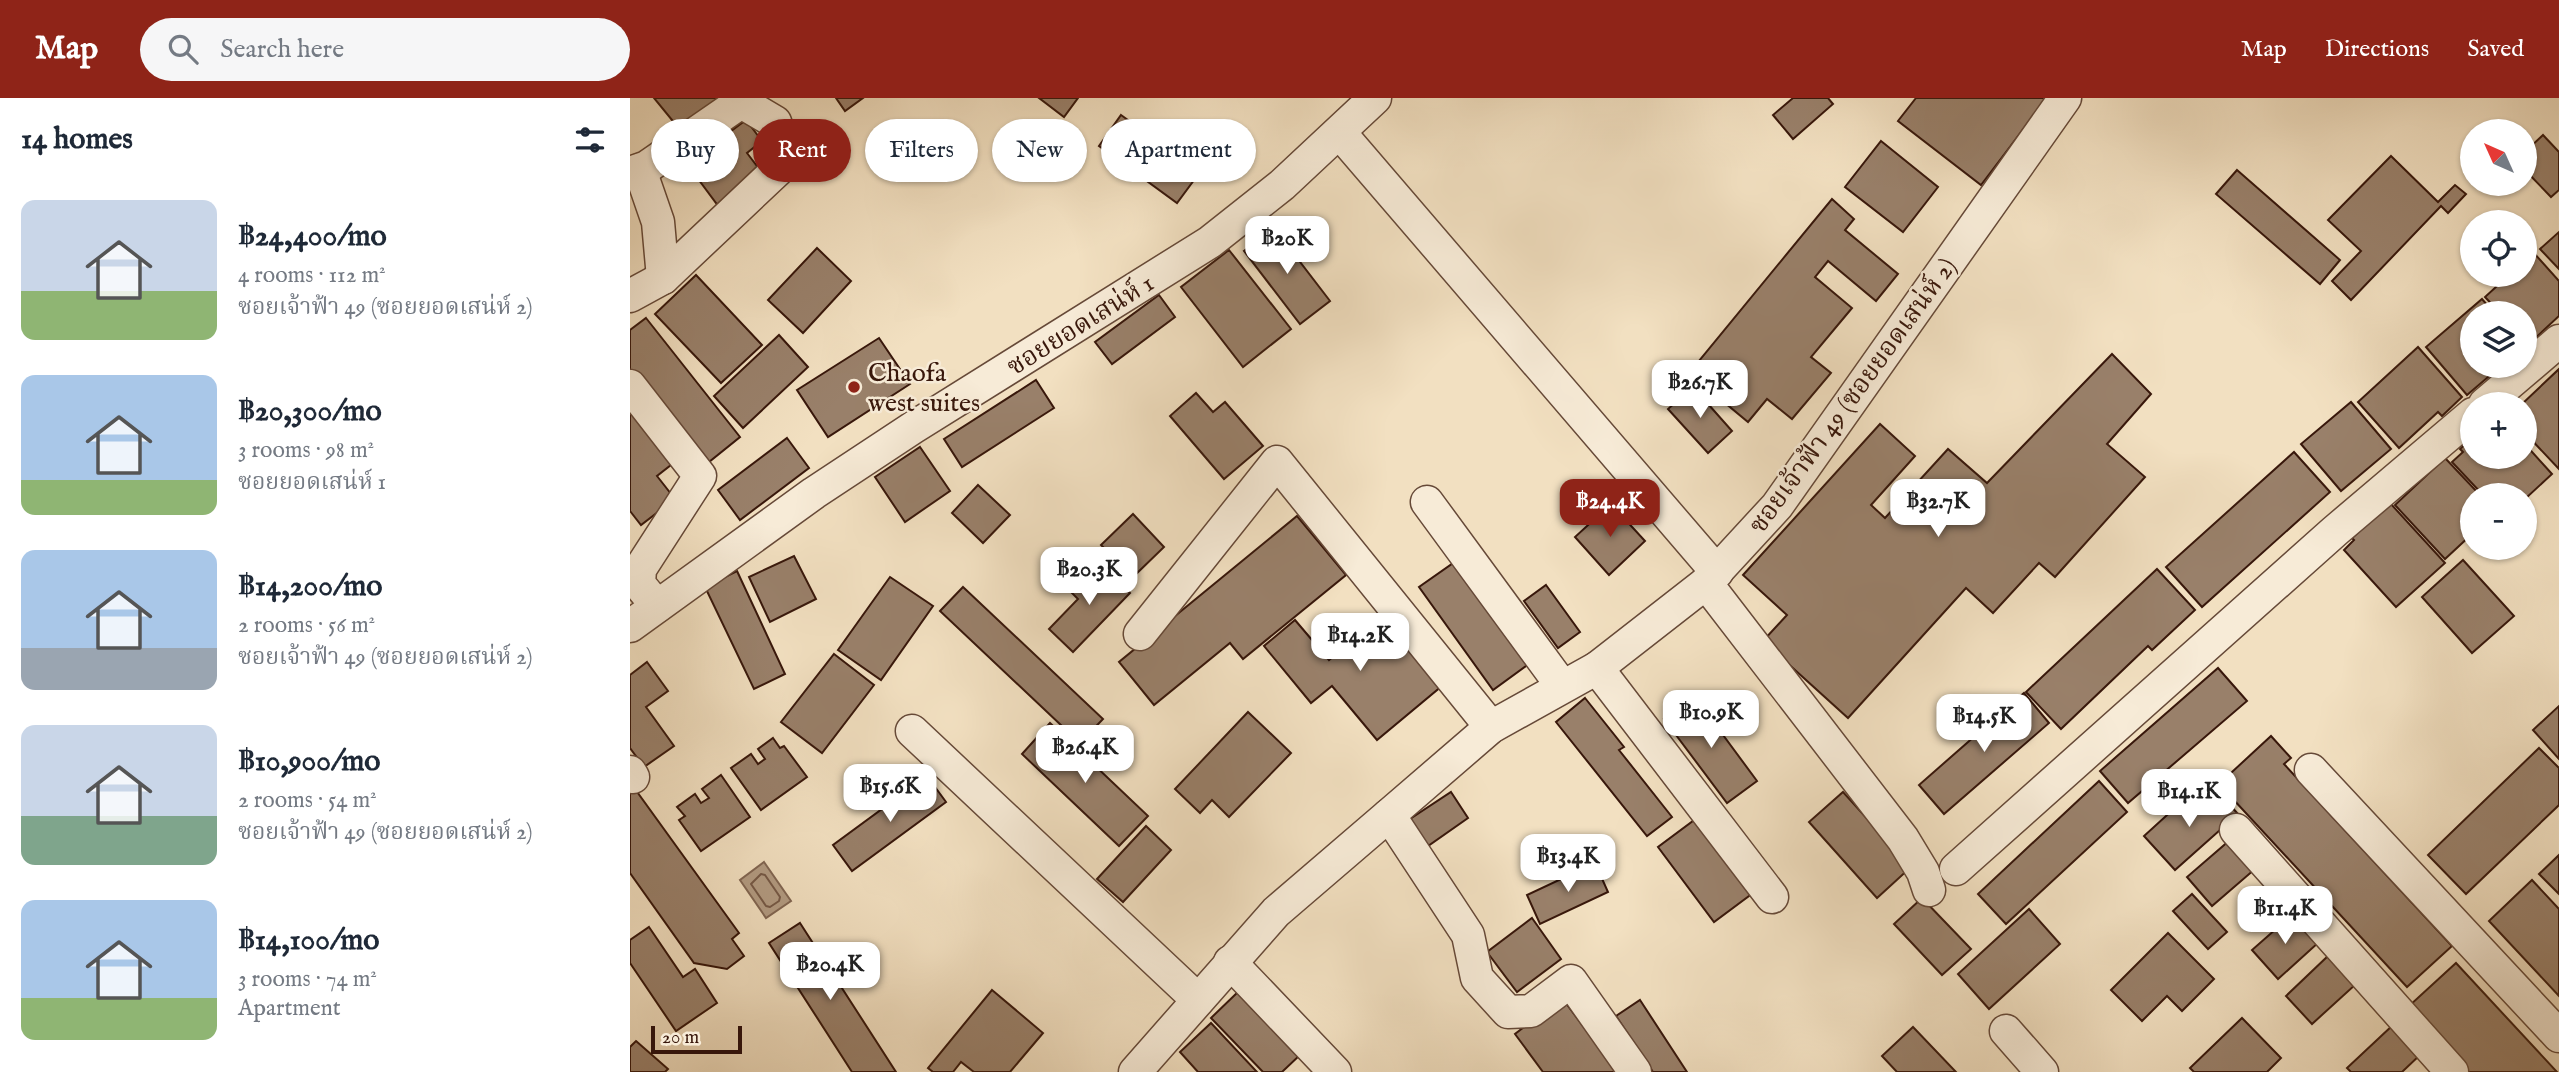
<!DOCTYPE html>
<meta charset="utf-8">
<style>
body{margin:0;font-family:"IM FELL English","Noto Serif Thai",serif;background:#f6f6f7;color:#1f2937;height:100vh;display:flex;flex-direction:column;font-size:26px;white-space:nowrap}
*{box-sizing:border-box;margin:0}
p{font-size:23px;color:#747a83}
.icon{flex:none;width:38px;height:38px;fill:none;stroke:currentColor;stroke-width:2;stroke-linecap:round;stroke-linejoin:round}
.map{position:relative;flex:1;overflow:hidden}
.side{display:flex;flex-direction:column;background:#fff;width:630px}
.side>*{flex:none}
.guide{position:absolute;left:21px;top:21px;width:665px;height:63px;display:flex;gap:14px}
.needle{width:46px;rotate:315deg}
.buttons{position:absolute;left:1830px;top:21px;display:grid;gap:14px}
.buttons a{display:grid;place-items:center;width:77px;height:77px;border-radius:50%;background:#fff;box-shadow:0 2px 5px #0004;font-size:35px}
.scale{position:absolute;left:21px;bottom:18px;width:91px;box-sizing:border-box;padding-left:7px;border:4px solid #38170b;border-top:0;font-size:19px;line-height:24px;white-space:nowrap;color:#38170b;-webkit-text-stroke:5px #f7ebd7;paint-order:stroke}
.price{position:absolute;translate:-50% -60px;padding:0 16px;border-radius:14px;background:#fff;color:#222;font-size:23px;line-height:46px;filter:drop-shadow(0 2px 4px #0008)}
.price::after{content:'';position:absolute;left:50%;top:42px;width:21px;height:16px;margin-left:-10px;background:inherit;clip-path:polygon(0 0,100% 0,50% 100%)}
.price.selected{background:#8f2418;color:#fff}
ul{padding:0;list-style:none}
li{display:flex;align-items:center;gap:21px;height:175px;padding:0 21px}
li span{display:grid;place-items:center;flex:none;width:196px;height:140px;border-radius:14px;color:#555}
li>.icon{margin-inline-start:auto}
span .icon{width:84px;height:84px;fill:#fffc;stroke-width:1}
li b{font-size:30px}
h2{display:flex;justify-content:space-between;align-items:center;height:84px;padding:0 21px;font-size:30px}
.chip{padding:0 24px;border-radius:32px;background:#fff;box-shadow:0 2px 5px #0004;font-size:24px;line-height:63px}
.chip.selected{background:#8f2418;color:#fff}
header{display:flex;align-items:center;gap:42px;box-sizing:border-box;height:98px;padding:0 35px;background:#8f2418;color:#fff}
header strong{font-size:33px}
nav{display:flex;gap:38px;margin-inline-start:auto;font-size:24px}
.search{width:490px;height:63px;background:#f6f6f7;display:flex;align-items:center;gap:18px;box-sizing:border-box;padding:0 24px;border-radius:38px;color:#747a83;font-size:26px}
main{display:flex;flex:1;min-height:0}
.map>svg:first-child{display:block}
.water{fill:#b39c83;stroke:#826753;stroke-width:2}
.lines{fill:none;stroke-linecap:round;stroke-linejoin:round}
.shore{stroke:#765a47;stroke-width:2}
.building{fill:#99806a;stroke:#38170b;stroke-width:2}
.minor-casing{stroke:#664938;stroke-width:35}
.minor{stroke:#f7ebd7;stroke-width:32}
.poi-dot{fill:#8f2418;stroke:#f7ebd7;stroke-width:2.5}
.labels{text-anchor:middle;stroke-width:5;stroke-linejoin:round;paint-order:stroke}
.street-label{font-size:26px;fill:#38170b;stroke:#f7ebd7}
.poi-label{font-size:26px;fill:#38170b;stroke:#f7ebd7;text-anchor:start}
</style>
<header>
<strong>Map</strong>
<div class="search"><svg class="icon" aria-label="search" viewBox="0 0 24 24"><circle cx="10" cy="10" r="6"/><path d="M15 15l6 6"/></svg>Search here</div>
<nav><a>Map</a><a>Directions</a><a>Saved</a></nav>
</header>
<main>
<section class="side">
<h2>14 homes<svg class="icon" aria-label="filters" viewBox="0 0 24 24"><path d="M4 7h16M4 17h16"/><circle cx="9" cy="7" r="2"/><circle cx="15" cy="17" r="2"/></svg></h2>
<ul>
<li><span style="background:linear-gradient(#c9d6e8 65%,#8fb573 0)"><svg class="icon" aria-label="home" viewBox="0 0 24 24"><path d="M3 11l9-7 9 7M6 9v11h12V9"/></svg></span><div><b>฿24,400/mo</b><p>4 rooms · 112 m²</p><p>ซอยเจ้าฟ้า 49 (ซอยยอดเสน่ห์ 2)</p></div></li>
<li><span style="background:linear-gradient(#a9c7e8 75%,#8fb573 0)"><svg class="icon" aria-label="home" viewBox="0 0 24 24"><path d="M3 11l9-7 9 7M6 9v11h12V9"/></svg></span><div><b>฿20,300/mo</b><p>3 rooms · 98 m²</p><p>ซอยยอดเสน่ห์ 1</p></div></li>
<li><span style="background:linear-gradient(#a9c7e8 70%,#9aa5b1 0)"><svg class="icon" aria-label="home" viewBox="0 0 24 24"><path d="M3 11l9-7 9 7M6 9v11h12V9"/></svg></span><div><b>฿14,200/mo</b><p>2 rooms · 56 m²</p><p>ซอยเจ้าฟ้า 49 (ซอยยอดเสน่ห์ 2)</p></div></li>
<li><span style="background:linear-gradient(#c9d6e8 65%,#7fa58c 0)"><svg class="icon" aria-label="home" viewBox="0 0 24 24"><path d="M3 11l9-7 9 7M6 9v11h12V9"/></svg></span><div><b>฿10,900/mo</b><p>2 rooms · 54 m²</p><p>ซอยเจ้าฟ้า 49 (ซอยยอดเสน่ห์ 2)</p></div></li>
<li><span style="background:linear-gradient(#a9c7e8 70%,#8fb573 0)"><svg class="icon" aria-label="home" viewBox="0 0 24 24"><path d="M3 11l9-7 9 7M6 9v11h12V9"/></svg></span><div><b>฿14,100/mo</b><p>3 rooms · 74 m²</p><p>Apartment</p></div></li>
</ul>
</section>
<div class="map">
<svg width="1929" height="974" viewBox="0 0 1929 974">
<rect width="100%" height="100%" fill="#f2e0c1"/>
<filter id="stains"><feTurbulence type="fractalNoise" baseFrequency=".00286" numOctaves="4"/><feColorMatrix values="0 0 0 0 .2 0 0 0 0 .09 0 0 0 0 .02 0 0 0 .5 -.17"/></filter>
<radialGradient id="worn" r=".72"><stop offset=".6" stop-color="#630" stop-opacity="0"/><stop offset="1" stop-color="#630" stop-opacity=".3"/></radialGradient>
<!-- water -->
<path class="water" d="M134,764L161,803L136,820L110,782Z"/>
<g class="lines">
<!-- shore -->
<path class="shore" d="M131,776L135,777L150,799L149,803L140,809L136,808L121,786Z"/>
</g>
<!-- building -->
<g class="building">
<path d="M24,0H85L88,3L51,33Z"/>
<path d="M206,0H233L215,13Z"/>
<path d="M409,0H448L434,19Z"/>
<path d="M1163,0H1198L1203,6L1163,41L1143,17Z"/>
<path d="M1286,0H1417L1351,87L1268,23Z"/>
<path d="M491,17L570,74L547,105L469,48Z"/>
<path d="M116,22L132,43L117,55L133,76L89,109L57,66Z"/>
<path d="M1913,37L1929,54V92L1921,99L1895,72V54Z"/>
<path d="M1251,43L1308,89L1273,134L1215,89Z"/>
<path d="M1761,58L1808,104L1825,87L1836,96L1818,115L1811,108L1721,202L1702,183L1731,153L1698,122Z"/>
<path d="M1607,72L1710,162L1690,186L1586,96Z"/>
<path d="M1202,101L1224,121L1215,132L1268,176L1246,203L1198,163L1185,179L1222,210L1181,259L1201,275L1162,321L1137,301L1118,324L1059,275Z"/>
<path d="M644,130L700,203L670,226L614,153Z"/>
<path d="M1929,134V171L1910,151Z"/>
<path d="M187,150L221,183L173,235L138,202Z"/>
<path d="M599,152L661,231L613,269L551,189Z"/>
<path d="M1903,154L1929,183V218L1899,246L1895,243V215H1870L1855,199L1879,177H1895V162Z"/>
<path d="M66,177L132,247L91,285L25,216Z"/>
<path d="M529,197L545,219L482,266L465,244Z"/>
<path d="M1852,201L1864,215H1843V268H1871L1837,297L1796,249Z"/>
<path d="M16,220L110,339L74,368L0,274V232Z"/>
<path d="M149,237L178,269L113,330L84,298Z"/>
<path d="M249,240L280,286L198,339L167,292Z"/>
<path d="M1788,249L1832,299L1812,318L1808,314L1769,350L1728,304Z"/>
<path d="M1482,256L1521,296L1477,346L1515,379L1425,479L1409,465L1363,515L1336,490L1218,620L1133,543L1157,517L1113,477L1250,326L1285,358L1241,407L1255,420L1318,351L1357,385Z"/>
<path d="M1929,271V371L1895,335V306H1892Z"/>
<path d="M406,282L424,310L332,369L314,341Z"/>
<path d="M1063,289L1102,333L1078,355L1038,311Z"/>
<path d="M566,295L583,314L595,304L633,348L594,381L540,318Z"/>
<path d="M0,304L46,363L27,378L45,401L11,427L0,413Z"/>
<path d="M1721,304L1761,351L1711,393L1671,346Z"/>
<path d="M1843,339V359H1895V346L1922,376L1895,401V397H1853L1822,364L1833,354L1830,351Z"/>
<path d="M157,340L179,370L110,422L88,392Z"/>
<path d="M290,349L320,393L275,424L245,379Z"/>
<path d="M1664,354L1700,394L1572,509L1536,469Z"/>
<path d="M1815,360L1850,397H1843V435L1815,461L1765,407Z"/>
<path d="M348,387L380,417L353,445L322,415Z"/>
<path d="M1760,405L1815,465L1766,509L1714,452L1724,442L1722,440Z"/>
<path d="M981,406L1015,443L979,477L945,439Z"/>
<path d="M503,416L534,449L503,479L471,447Z"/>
<path d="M667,418L716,477L613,561L600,545L524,607L489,564Z"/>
<path d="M164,458L186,501L140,524L119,479Z"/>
<path d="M829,461L903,563L863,592L789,489Z"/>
<path d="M1833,462L1884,518L1842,555L1792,499Z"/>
<path d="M469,465L500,495L443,554L419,531L448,501L441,494Z"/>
<path d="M1527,471L1565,512L1522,552L1518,548L1431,631L1396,594Z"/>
<path d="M107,473L155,576L124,591L75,489Z"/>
<path d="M260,479L303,508L251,582L208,552Z"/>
<path d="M916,487L950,534L928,550L894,503Z"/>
<path d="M333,489L473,621L450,645L310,513Z"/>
<path d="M754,516L813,587L747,642L702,588L681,605L634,548L665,522L699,562Z"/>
<path d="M204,556L244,587L192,655L151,624Z"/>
<path d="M17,564L38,593L16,609L44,648L14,669L0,650V577Z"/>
<path d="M1588,570L1617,603L1498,705L1470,673Z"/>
<path d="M1394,595L1419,625L1314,716L1289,687Z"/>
<path d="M1065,599L1127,683L1097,705L1034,621Z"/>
<path d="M955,600L994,649L989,652L1042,719L1017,738L926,624Z"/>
<path d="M1929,608V661L1903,632Z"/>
<path d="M618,614L661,655L599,719L582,702L570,715L545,691Z"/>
<path d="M420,625L518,718L489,748L392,656Z"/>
<path d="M1641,638L1661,660L1654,666L1822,848L1777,889L1589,686Z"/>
<path d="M143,640L150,650L154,648L177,679L131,712L101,670L121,656L128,666L135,661L128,651Z"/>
<path d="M1909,650L1929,670V707L1836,796L1798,757Z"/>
<path d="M91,677L120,719L71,753L49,722L55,718L47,709L65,696L71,705L79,700L72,691Z"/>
<path d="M297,678L316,704L222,773L203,747Z"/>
<path d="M1469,683L1497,714L1376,826L1348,796Z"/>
<path d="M0,684L109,835L102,841L114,858L97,871L64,865L0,775Z"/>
<path d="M821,694L838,720L798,748L780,721Z"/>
<path d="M1213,694L1281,769L1247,800L1179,724Z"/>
<path d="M1590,696L1608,716L1545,772L1514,738L1558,698L1571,713Z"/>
<path d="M1067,720L1123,795L1084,824L1028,749Z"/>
<path d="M516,728L541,752L493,804L467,781Z"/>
<path d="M1600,742L1625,771L1582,808L1557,779Z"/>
<path d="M1929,757V796L1909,776Z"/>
<path d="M965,765L978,794L910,826L897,797Z"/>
<path d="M1902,782L1929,811V898L1859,823Z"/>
<path d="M1562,796L1597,834L1578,851L1543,813Z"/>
<path d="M1292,800L1341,851L1312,877L1264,826Z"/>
<path d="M1399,811L1430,846L1359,911L1328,876Z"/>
<path d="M1663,816L1689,844L1648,881L1622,852Z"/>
<path d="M902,820L931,861L887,894L857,854Z"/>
<path d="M170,825L266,974H222L139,845Z"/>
<path d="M19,829L53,879L65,871L87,905L46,933L0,865V842Z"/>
<path d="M1538,835L1584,881L1552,913L1537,898L1512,923L1481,892Z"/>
<path d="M1699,857L1726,886L1682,926L1656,898Z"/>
<path d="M1826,865L1927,974H1837L1779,908Z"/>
<path d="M362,892L413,935L380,974H344L331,964L323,974H303L298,970Z"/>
<path d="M610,892L671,956L652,974H633L581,920Z"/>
<path d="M932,900L988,974H913L885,936Z"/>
<path d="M1010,902L1057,974H1023L986,918Z"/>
<path d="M1612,920L1651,960L1637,974H1564L1560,970Z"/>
<path d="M581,925L627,974H568L550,954Z"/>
<path d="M1763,927L1791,956L1772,974H1721L1717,970Z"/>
<path d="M1283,929L1326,974H1267L1252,958Z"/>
<path d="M6,943L38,971L35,974H0V949Z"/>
</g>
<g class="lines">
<!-- minor casing -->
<g class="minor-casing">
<g id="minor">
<path d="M710,35L1087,474"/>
<path d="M10,72L28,124L33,180"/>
<path d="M0,75L17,69L111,4L145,24L158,62L33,180L0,198"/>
<path d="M0,288L70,378L10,471L9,486L27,508"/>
<path d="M1855,306L1929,243"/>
<path d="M797,404L932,588"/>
<path d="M1076,485L1273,741L1293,774L1299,792"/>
<path d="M0,528L184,395L284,329L580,144L652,87L745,0"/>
<path d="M510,536L647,364L861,629"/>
<path d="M967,570L1142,799"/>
<path d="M282,633L568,902"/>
<path d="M1681,672L1929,938"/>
<path d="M0,674L3,679"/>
<path d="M759,717L838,837L847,880L878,914L901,913L941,883L1005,974"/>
<path d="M1606,732L1822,974"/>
<path d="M1326,771L1705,433L1843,316"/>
<path d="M600,864L705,974"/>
<path d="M1376,933L1412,974"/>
<path d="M505,974L646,814L759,717L861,629L967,570L1076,485L1147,408L1435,0"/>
</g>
</g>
<!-- minor -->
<use href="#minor" class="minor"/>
</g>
<!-- markers -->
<circle class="poi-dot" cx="224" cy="289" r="7"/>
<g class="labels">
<!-- street labels -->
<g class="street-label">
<text transform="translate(450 226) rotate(-32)" y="9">ซอยยอดเสน่ห์ 1</text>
<text transform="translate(1222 297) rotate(-54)" y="9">ซอยเจ้าฟ้า 49 (ซอยยอดเสน่ห์ 2)</text>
</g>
<!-- poi labels -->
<g class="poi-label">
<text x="238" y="283">Chaofa<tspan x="238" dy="30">west suites</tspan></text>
</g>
</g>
<rect width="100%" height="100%" filter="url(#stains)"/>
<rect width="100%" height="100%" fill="url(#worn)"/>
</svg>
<div class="buttons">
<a><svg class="needle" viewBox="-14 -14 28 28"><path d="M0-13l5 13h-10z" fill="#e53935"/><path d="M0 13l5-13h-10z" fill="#747a83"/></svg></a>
<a><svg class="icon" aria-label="locate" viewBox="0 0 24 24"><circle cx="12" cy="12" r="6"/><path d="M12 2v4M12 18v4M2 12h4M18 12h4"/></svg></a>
<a><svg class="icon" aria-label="layers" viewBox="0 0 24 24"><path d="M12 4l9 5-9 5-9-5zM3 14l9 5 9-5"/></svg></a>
<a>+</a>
<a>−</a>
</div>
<div class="scale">20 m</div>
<b class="price" style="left:657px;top:178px">฿20K</b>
<b class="price" style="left:1070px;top:322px">฿26.7K</b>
<b class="price selected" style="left:980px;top:441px">฿24.4K</b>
<b class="price" style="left:1308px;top:441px">฿32.7K</b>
<b class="price" style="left:459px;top:509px">฿20.3K</b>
<b class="price" style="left:730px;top:575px">฿14.2K</b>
<b class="price" style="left:1081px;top:652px">฿10.9K</b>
<b class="price" style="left:1354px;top:656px">฿14.5K</b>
<b class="price" style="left:455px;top:687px">฿26.4K</b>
<b class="price" style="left:260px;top:726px">฿15.6K</b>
<b class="price" style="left:1559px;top:731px">฿14.1K</b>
<b class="price" style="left:938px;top:796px">฿13.4K</b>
<b class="price" style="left:1655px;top:848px">฿11.4K</b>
<b class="price" style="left:200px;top:904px">฿20.4K</b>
<div class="guide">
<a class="chip">Buy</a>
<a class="chip selected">Rent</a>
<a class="chip">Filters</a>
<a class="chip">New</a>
<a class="chip">Apartment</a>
</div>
</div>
</main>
